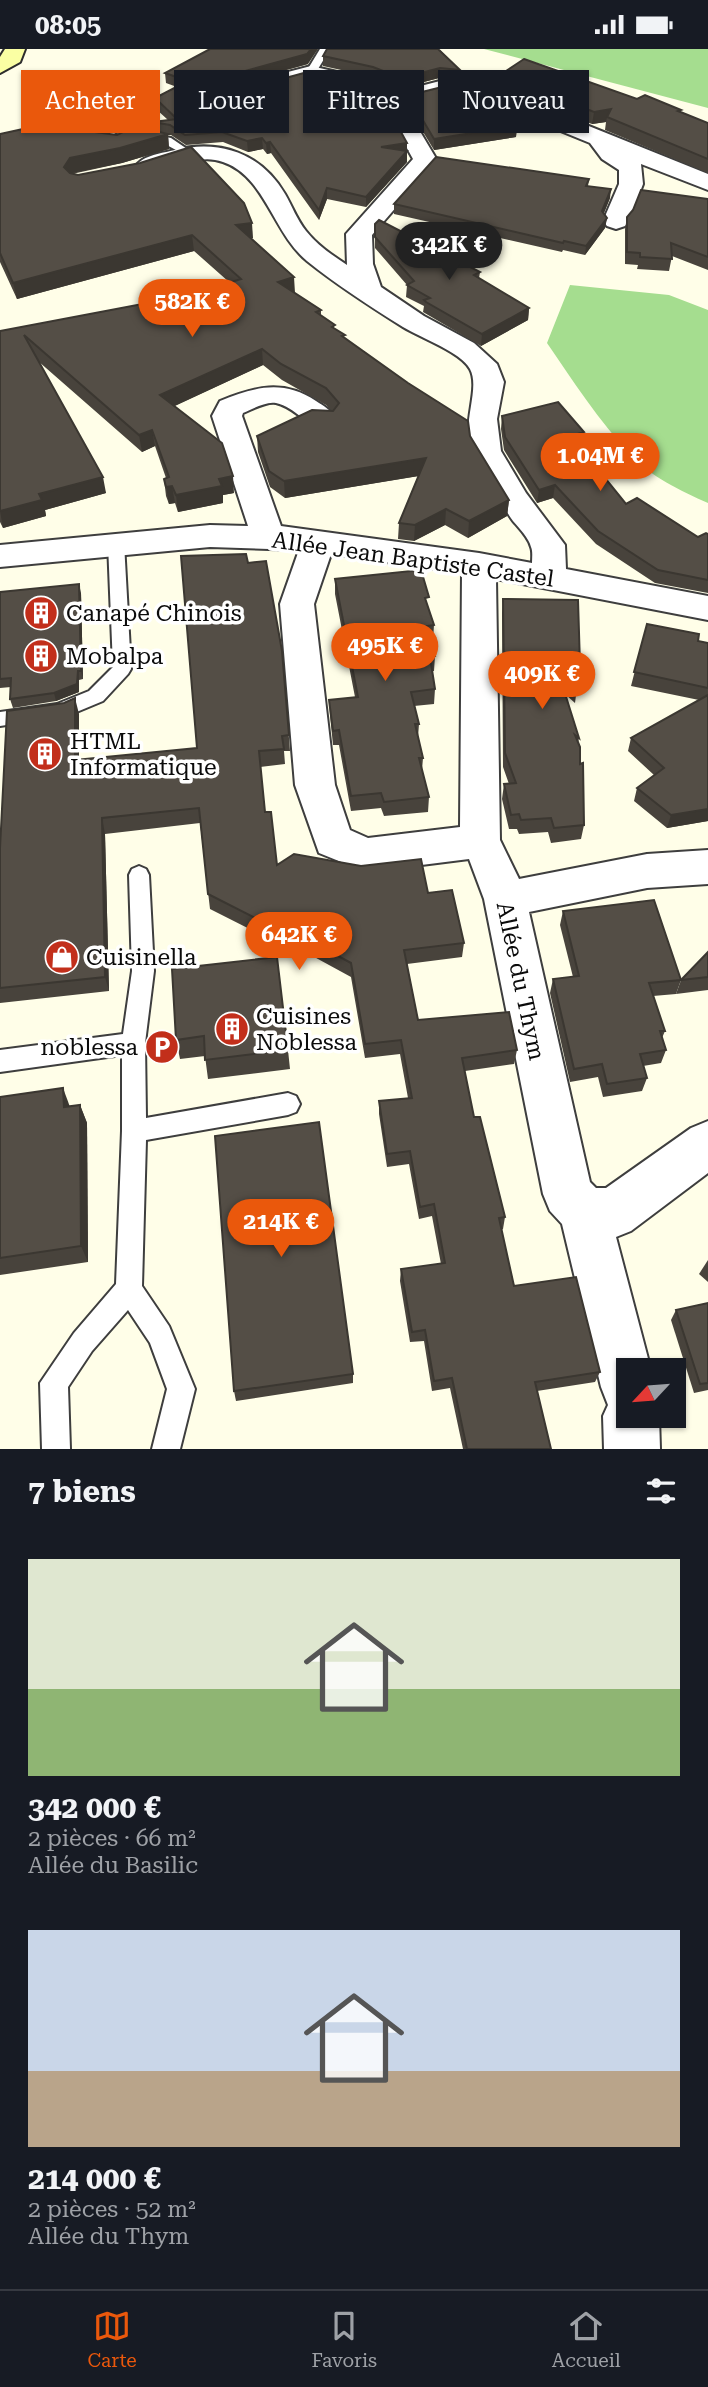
<!DOCTYPE html>
<html lang="fr">
<meta charset="utf-8">
<style>
body{margin:0;font-family:"Roboto Serif",serif;background:#20242c;color:#f1f3f6;height:100vh;display:flex;flex-direction:column;font-size:26px;white-space:nowrap}
*{box-sizing:border-box;margin:0}
p{font-size:23px;color:#9ea1a6}
.icon{flex:none;width:38px;height:38px;fill:none;stroke:currentColor;stroke-width:2;stroke-linecap:round;stroke-linejoin:round}
.map{position:relative;height:1400px;overflow:hidden}
.sheet{display:flex;flex-direction:column;background:#171b24;flex:1}
.sheet>*{flex:none}
.hud{position:absolute;left:21px;top:21px;width:667px;height:63px;display:flex;gap:14px}
.needle{width:46px;rotate:244deg}
.fabs{position:absolute;left:616px;top:1309px;display:grid;gap:14px}
.fabs a{display:grid;place-items:center;width:70px;height:70px;border-radius:0px;background:#171b24;box-shadow:0 2px 5px #0004;font-size:35px}
.price{position:absolute;translate:-50% -60px;padding:0 16px;border-radius:24px;background:#ea580c;color:#fff;font-size:23px;line-height:46px;filter:drop-shadow(0 2px 4px #0008)}
.price::after{content:'';position:absolute;left:50%;top:42px;width:21px;height:16px;margin-left:-10px;background:inherit;clip-path:polygon(0 0,100% 0,50% 100%)}
.price.active{background:#222;color:#fff}
ul{padding:0;list-style:none}
li{display:grid;align-content:center;gap:14px;height:371px;padding:0 28px}
li span{display:grid;place-items:center;height:217px;border-radius:0px;color:#555}
li>.icon{margin-inline-start:auto}
span .icon{width:126px;height:126px;fill:#fffc;stroke-width:1}
li b{font-size:30px}
h2{display:flex;justify-content:space-between;align-items:center;height:84px;padding:0 28px;font-size:30px}
.chip{padding:0 24px;border-radius:0px;background:#171b24;box-shadow:0 2px 5px #0004;font-size:24px;line-height:63px}
.chip.active{background:#ea580c;color:#fff}
.status{display:flex;justify-content:space-between;align-items:center;height:49px;padding:0 35px;background:#171b24;direction:ltr}
.status svg{height:19px;fill:currentColor}
.tab-bar{display:flex;justify-content:space-around;align-items:center;height:98px;border-top:2px solid #363941;background:#171b24;font-size:19px;color:#9ea1a6}
.tab-bar a{display:grid;justify-items:center;gap:4px}
.tab-bar .active{color:#ea580c}
.map>svg:first-child{display:block}
.forest{fill:#a5dd8f}
.lines{fill:none;stroke-linecap:round;stroke-linejoin:round}
.lane-casing{stroke:#3e3e3e;stroke-width:4}
.street-casing{stroke:#3e3e3e;stroke-width:4}
.secondary-casing{stroke:#2d2d2d;stroke-width:4}
.lane{fill:#fff;fill-rule:evenodd}
.street{fill:#fff;fill-rule:evenodd}
.secondary{fill:#faffa3;fill-rule:evenodd}
.wall{fill:#48433c}
.shaded-wall{fill:#3b3731}
.building{fill:#544e46;stroke:#3b3731;stroke-width:2}
.labels{text-anchor:middle;stroke-width:7;stroke-linejoin:round;paint-order:stroke}
.street-label{font-size:23px;fill:#0b0b0b;stroke:#fff}
.poi-label{font-size:23px;fill:#0b0b0b;stroke:#fff;text-anchor:start}
</style>
<div class="status"><b>08:05</b><svg viewBox="0 0 49 12"><path d="M0 12V9h3v3zM5 12V6h3v6zM10 12V3h3v9zM15 12V0h3v12zM26 1h20v11H26zM47 4h2v5h-2z"/></svg></div>
<div class="map">
<svg width="708" height="1400" viewBox="0 0 708 1400">
<rect width="100%" height="100%" fill="#fffee8"/>
<!-- forest -->
<g class="forest">
<path d="M484,0H708V59Z"/>
<path d="M570,236L669,246L708,261V454C681,442 651,428 631,406C599,372 573,332 547,294Z"/>
</g>
<g class="lines">
<!-- lane casing -->
<g class="lane-casing">
<g id="lane">
<path d="M320,0H330L315,25H307L306,23Z"/>
<path d="M95,57H103L105,65L128,81L171,89L193,104L187,107L163,94L120,86L95,68Z"/>
<path d="M116,489L124,494L131,620L128,625L103,652L67,667L0,677V663L57,655L89,642L113,618L108,494Z"/>
<path d="M139,817L146,820L149,826L154,922L145,994L146,1069L288,1044L296,1047L300,1055L296,1063L288,1066L146,1091L142,1237L169,1277L195,1340L180,1400H152L167,1340L150,1294L128,1261L92,1302L68,1338L70,1400H42L40,1334L74,1284L116,1235L122,1082V1006L0,1023V1001L123,985L132,922L129,826L132,820Z"/>
</g>
</g>
<!-- street casing -->
<g class="street-casing">
<path id="street" d="M311,17L372,31L401,42L440,32L487,36L708,125V141L641,115L643,135L629,172L625,177L616,180L607,177L603,172L619,135V121L602,110L590,94L475,47L441,45L411,53L415,74L437,111L372,186L373,215L381,238L424,267L474,294L497,315L504,333L497,370L501,402L526,444L565,496L566,520L708,547V571L496,530L500,791L519,830L647,805L708,801V835L647,839L529,863L590,1133L596,1139H606L691,1079L708,1072V1124L631,1182L616,1188L651,1321H628V1367H659L660,1400H604L603,1367L608,1356L601,1338L562,1175L550,1162L543,1145L484,850L469,810L366,823L319,804L295,736L280,555L299,501L210,498L0,518V496L210,476L248,477L212,367L220,352C255,338 283,330 316,352C324,357 332,362 337,370L333,376C307,383 299,359 276,354C266,352 253,360 243,364L242,367L281,477L479,504L532,514C532,509 533,502 531,498C529,489 519,479 513,472C499,451 481,428 472,404C460,377 481,340 470,320C461,303 421,289 403,278C371,258 337,236 307,212C273,184 265,127 223,113C193,102 165,128 140,122L136,117C143,106 163,104 175,101C220,90 261,104 285,145C292,157 297,171 306,182C317,196 332,206 347,216L346,185L413,110L393,74L389,52L356,41L311,29L227,53L219,51L216,46L219,41ZM331,505L462,524L460,778L368,789L350,781L335,736L314,555Z"/>
</g>
<!-- secondary casing -->
<g class="secondary-casing">
<path id="secondary" d="M5,0H25L20,13L0,24V8Z"/>
</g>
<!-- lane -->
<use href="#lane" class="lane"/>
<!-- street -->
<use href="#street" class="street"/>
<!-- secondary -->
<use href="#secondary" class="secondary"/>
</g>
<!-- wall -->
<g class="wall">
<path d="M440,1L460,21L459,31L439,29L401,39L373,28L323,17V7Z"/>
<path d="M308,15L217,40L216,42L227,45L391,65L407,94V113L366,158L327,150L319,171L271,104L267,105L263,100L248,103L223,93L186,96L171,86H168L169,100L122,114L72,125L253,189H251L295,244L321,261V267L345,289L470,387L509,451L507,467L468,489L445,476L414,492L398,490L399,474L418,427L285,449L270,438L258,403L257,387L332,362L326,356L282,331L263,316L174,357L234,444L223,446V454L178,463L175,454L169,455L166,447L164,430L166,429L155,397L142,403L38,312L106,444L45,461L46,467L3,479L0,473V282L190,246L229,233L194,202L17,250L0,213V85L117,86L154,82L153,73L168,71L156,60L155,49L177,38L166,34L165,24Z"/>
<path d="M500,26L637,50L681,61V63L708,74V124L605,81L606,73L592,75L499,38Z"/>
<path d="M414,45L517,77L516,88L434,101L417,73L414,55Z"/>
<path d="M589,130L588,137L610,149L604,164L607,169L605,179L585,206L563,201L562,203L394,165V155Z"/>
<path d="M708,150V221L672,207L669,222L637,220L638,216L625,215V180L627,168Z"/>
<path d="M375,175L480,223L479,229L529,259L528,271L481,297L423,263L424,257L406,248L407,236L375,199Z"/>
<path d="M502,367L582,396L579,397L626,455L698,488L708,485V544L655,534L596,495L553,449L537,454L504,401L501,380Z"/>
<path d="M248,514L282,602L290,702H284L285,715L260,718L265,763L277,816L428,844L464,894L462,908L407,915L418,971L517,1001L514,1015L465,1022L474,1068L505,1168L503,1180L501,1181L514,1237L600,1323L595,1333L537,1342L551,1400H463L450,1339L432,1342L424,1292L410,1293L400,1232L401,1220L441,1215L432,1167L419,1170L409,1115L387,1118L379,1065V1052L408,1049L400,1005L365,1009L351,928L274,886L275,893L210,860L200,774L105,785L109,942L0,954V799L64,654L79,665V711L197,699Z"/>
<path d="M335,530L428,558L434,576L433,591H431L435,607L434,622H432L435,640L434,655L414,657L419,675L418,688L423,709L422,721L429,748L428,763L384,767L381,759L351,762L339,696H333L330,666L329,651L355,648L335,545Z"/>
<path d="M0,543L81,544L83,630L79,631V643L56,652L13,659L10,650L11,638L0,639Z"/>
<path d="M503,550L580,616L575,654L565,645L579,689L578,694L584,776L581,790L551,794L548,783L519,785L517,780H509L502,750L504,735H509L503,718L502,564Z"/>
<path d="M647,575L698,592L708,594V772L667,779L634,752L637,739L654,726L628,702L631,689L699,651L631,637Z"/>
<path d="M563,862L681,931L676,945L653,947L665,982L662,989L666,1001L661,1014L643,1017L647,1029L642,1042L603,1048L598,1028L570,1033L550,944L553,930L573,928L560,876Z"/>
<path d="M708,903V941L676,945L681,931Z"/>
<path d="M172,920L288,1001L290,1020L208,1030L205,1007L180,1010L176,991Z"/>
<path d="M0,1048L70,1057L80,1056L87,1074L88,1213L0,1226Z"/>
<path d="M708,1211V1233L699,1225Z"/>
<path d="M708,1254V1341L694,1344L671,1271L676,1261Z"/>
<path d="M353,1325V1334L236,1352L234,1342Z"/>
</g>
<!-- shaded-wall -->
<g class="shaded-wall">
<path d="M311,0H318L308,15L217,40L214,47L213,37L216,30Z"/>
<path d="M440,19L439,29L401,39V29Z"/>
<path d="M611,60L607,68L606,73L592,75L594,63Z"/>
<path d="M517,77L516,88L434,101V90Z"/>
<path d="M168,85L169,100L122,114L72,124L67,134L64,118L70,109Z"/>
<path d="M262,89L263,100L248,103L247,92Z"/>
<path d="M270,93L271,104L267,105L266,94Z"/>
<path d="M407,94V113L366,158V148L381,98Z"/>
<path d="M327,139V150L319,171V161Z"/>
<path d="M611,140L610,149L601,171L602,162Z"/>
<path d="M607,169L605,179L585,206L586,197Z"/>
<path d="M252,174L253,189L237,192L236,176Z"/>
<path d="M192,186L194,202L17,250L13,234Z"/>
<path d="M294,228L295,244L278,233Z"/>
<path d="M529,259L528,271L481,297L482,285Z"/>
<path d="M262,300L263,316L162,363L160,346Z"/>
<path d="M152,381L155,397L142,403L139,386Z"/>
<path d="M584,383L582,396L569,400L571,387Z"/>
<path d="M426,409L425,426L285,449L284,432Z"/>
<path d="M233,427L234,444L223,446V454L178,463L176,446L219,430Z"/>
<path d="M103,428L106,444L45,461L46,467L3,479L0,462L39,445Z"/>
<path d="M555,436L553,449L537,454L539,441Z"/>
<path d="M172,437L175,454L169,455L166,438Z"/>
<path d="M509,451L507,467L468,489L469,472Z"/>
<path d="M446,460L445,476L414,492L415,476Z"/>
<path d="M79,535L81,544L83,630L81,622Z"/>
<path d="M78,622L79,631V643L56,652L54,644Z"/>
<path d="M75,649L79,665V727L75,711Z"/>
<path d="M708,760V772L667,779L671,766Z"/>
<path d="M102,769L105,785L109,942L105,928Z"/>
<path d="M63,1039L70,1058H64Z"/>
<path d="M80,1056L87,1074L88,1213L81,1197Z"/>
</g>
<!-- building -->
<g class="building">
<path d="M210,0H311L307,5L216,30L213,37L216,42L227,45L311,22L387,44L391,65L407,94L381,98L407,102L366,148L327,139L319,161L270,93L266,94L262,89L247,92L222,83L185,86L170,76L153,73L177,70L155,49L188,32L165,24Z"/>
<path d="M327,0H438L460,21L440,19L401,29L373,18L323,7Z"/>
<path d="M524,10L637,50L645,46L681,61L678,62L708,74V110L607,68L611,60L594,63L500,26Z"/>
<path d="M442,38L475,39L481,42L517,77L434,90L418,63L414,45Z"/>
<path d="M35,75L117,86L135,77L168,85L120,99L70,109L64,118L70,124L78,126L140,114L191,98L244,154L252,174L236,176L294,228L278,233L321,261L316,263L335,276L332,278L345,286L342,287L408,334L468,372L470,387L509,451L469,472L446,460L415,476L399,474L426,409L284,432L269,422L257,387L312,361L333,362L339,354L326,339L281,315L262,300L160,346L222,394L233,427L219,430L222,437L176,446L172,437L166,438L164,430L169,428L152,381L139,386L24,286L103,428L39,445L42,451L0,462V282L190,246L241,230L192,186L13,234L0,204V85L32,78Z"/>
<path d="M436,108L589,130L586,137L611,140L602,162L607,169L586,197L564,192L563,194L394,155Z"/>
<path d="M641,141L708,150V208L671,194L672,210L640,208V204L627,203V168L633,161Z"/>
<path d="M379,171L480,223L474,226L529,259L482,285L426,253L424,251L430,249L407,236L414,232L375,188V175Z"/>
<path d="M558,353L584,383L571,387L626,455L637,449L698,488L706,484L708,485V531L658,521L598,482L555,436L539,441L505,388L502,367Z"/>
<path d="M246,505L248,514L266,512L282,602L289,686L282,687L284,700L259,702L265,763H271L277,816L294,805L361,817L421,810L428,844L452,841L464,894L404,901L418,971L509,963L517,1001L462,1009L474,1068H480L505,1168L499,1169L514,1237L576,1228L600,1323L535,1333L551,1400H467L452,1329L434,1332L425,1281L412,1283L401,1220L445,1214L434,1155L420,1158L410,1102L387,1105L379,1052L412,1049L401,991L365,995L351,914L272,871L273,878L208,845L199,759L102,769L105,928L0,939V799L7,662L64,654L75,649V711L197,699L181,507Z"/>
<path d="M421,521L429,548L425,549L434,576L427,577L435,607L430,608L435,640L411,643L419,675H415L423,709H419L429,748L384,753L381,744L351,747L339,681L333,682L329,651L358,648L335,530Z"/>
<path d="M79,535L81,622H78L77,635L54,644L10,650L11,629L0,630V543Z"/>
<path d="M503,550L578,551L580,616H577V639L558,622L579,689L575,686L580,698V715L583,714L584,776L554,779L551,769L521,771L519,765L511,766L504,735L516,734L505,704Z"/>
<path d="M647,575L699,585L698,592L708,594V639L634,623Z"/>
<path d="M708,646V760L671,766L637,739L664,719L631,689Z"/>
<path d="M654,851L681,931L649,934L665,982H660L666,1001L640,1005L647,1029L607,1035L602,1015L574,1020L553,930L579,927L563,862Z"/>
<path d="M708,903V928L681,931Z"/>
<path d="M277,908L288,1001L205,1011L204,987L176,991L172,920Z"/>
<path d="M63,1039L64,1058L80,1056L81,1197L0,1209V1048Z"/>
<path d="M319,1073L353,1325L234,1342L215,1087Z"/>
<path d="M708,1254V1334L700,1335L676,1261Z"/>
</g>
<!-- icons -->
<defs>
<g id="building-disc" transform="scale(1.75)"><circle r="9.5" fill="#c22f1b" stroke="#fff"/><path d="M-4-6H4V6H1V3H-1V6H-4ZM-2.5-4.3h1.7v1.8h-1.7ZM.8-4.3h1.7v1.8H.8ZM-2.5-1h1.7V.8h-1.7ZM.8-1h1.7V.8H.8Z" fill="#fff"/></g>
<g id="shop-disc" transform="scale(1.75)"><circle r="9.5" fill="#c22f1b" stroke="#fff"/><path d="M-5-2.5h2.3a2.7 3.5 0 0 1 5.4 0H5L5.5 6h-11ZM-1.5-2.5h3a1.5 2.3 0 0 0-3 0Z" fill="#fff"/></g>
<g id="parking-disc" transform="scale(1.75)"><circle r="9.5" fill="#c22f1b" stroke="#fff"/><path d="M-3.5-5.5H1a3.5 3.5 0 0 1 0 7H-1V5.5H-3.5ZM-1-3.4V-.6H.8a1.4 1.4 0 0 0 0-2.8Z" fill="#fff"/></g>
</defs>
<g fill-rule="evenodd">
<use href="#building-disc" x="41" y="564"/>
<use href="#building-disc" x="41" y="607"/>
<use href="#building-disc" x="45" y="705"/>
<use href="#shop-disc" x="62" y="908"/>
<use href="#building-disc" x="232" y="980"/>
<use href="#parking-disc" x="162" y="998"/>
</g>
<g class="labels">
<!-- street labels -->
<g class="street-label">
<text transform="translate(413 510) rotate(8)" y="8">Allée Jean Baptiste Castel</text>
<text transform="translate(521 932) rotate(78)" y="8">Allée du Thym</text>
</g>
<!-- poi labels -->
<g class="poi-label">
<text x="66" y="572">Canapé Chinois</text>
<text x="66" y="615">Mobalpa</text>
<text x="70" y="700">HTML<tspan x="70" dy="26">Informatique</tspan></text>
<text x="86" y="916">Cuisinella</text>
<text x="256" y="975">Cuisines<tspan x="256" dy="26">Noblessa</tspan></text>
<text x="138" y="1006" text-anchor="end">noblessa</text>
</g>
</g>
</svg>
<div class="fabs">
<a><svg class="needle" viewBox="-14 -14 28 28"><path d="M0-13l5 13h-10z" fill="#e53935"/><path d="M0 13l5-13h-10z" fill="#9ea1a6"/></svg></a>
</div>
<b class="price active" style="left:449px;top:233px">342K €</b>
<b class="price" style="left:192px;top:290px">582K €</b>
<b class="price" style="left:600px;top:444px">1.04M €</b>
<b class="price" style="left:385px;top:634px">495K €</b>
<b class="price" style="left:542px;top:662px">409K €</b>
<b class="price" style="left:299px;top:923px">642K €</b>
<b class="price" style="left:281px;top:1210px">214K €</b>
<div class="hud">
<a class="chip active">Acheter</a>
<a class="chip">Louer</a>
<a class="chip">Filtres</a>
<a class="chip">Nouveau</a>
</div>
</div>
<section class="sheet">
<h2>7 biens<svg class="icon" aria-label="filters" viewBox="0 0 24 24"><path d="M4 7h16M4 17h16"/><circle cx="9" cy="7" r="2"/><circle cx="15" cy="17" r="2"/></svg></h2>
<ul>
<li><span style="background:linear-gradient(#dfe7d0 60%,#8fb573 0)"><svg class="icon" aria-label="home" viewBox="0 0 24 24"><path d="M3 11l9-7 9 7M6 9v11h12V9"/></svg></span><div><b>342 000 €</b><p>2 pièces · 66 m²</p><p>Allée du Basilic</p></div></li>
<li><span style="background:linear-gradient(#c9d6e8 65%,#b9a48a 0)"><svg class="icon" aria-label="home" viewBox="0 0 24 24"><path d="M3 11l9-7 9 7M6 9v11h12V9"/></svg></span><div><b>214 000 €</b><p>2 pièces · 52 m²</p><p>Allée du Thym</p></div></li>
</ul>
</section>
<nav class="tab-bar">
<a class="active"><svg class="icon" aria-label="map" viewBox="0 0 24 24"><path d="M3 6l6-2 6 2 6-2v14l-6 2-6-2-6 2zM9 4v14M15 6v14"/></svg>Carte</a>
<a><svg class="icon" aria-label="saved" viewBox="0 0 24 24"><path d="M7 4h10v16l-5-4-5 4z"/></svg>Favoris</a>
<a><svg class="icon" aria-label="home" viewBox="0 0 24 24"><path d="M3 11l9-7 9 7M6 9v11h12V9"/></svg>Accueil</a>
</nav>
